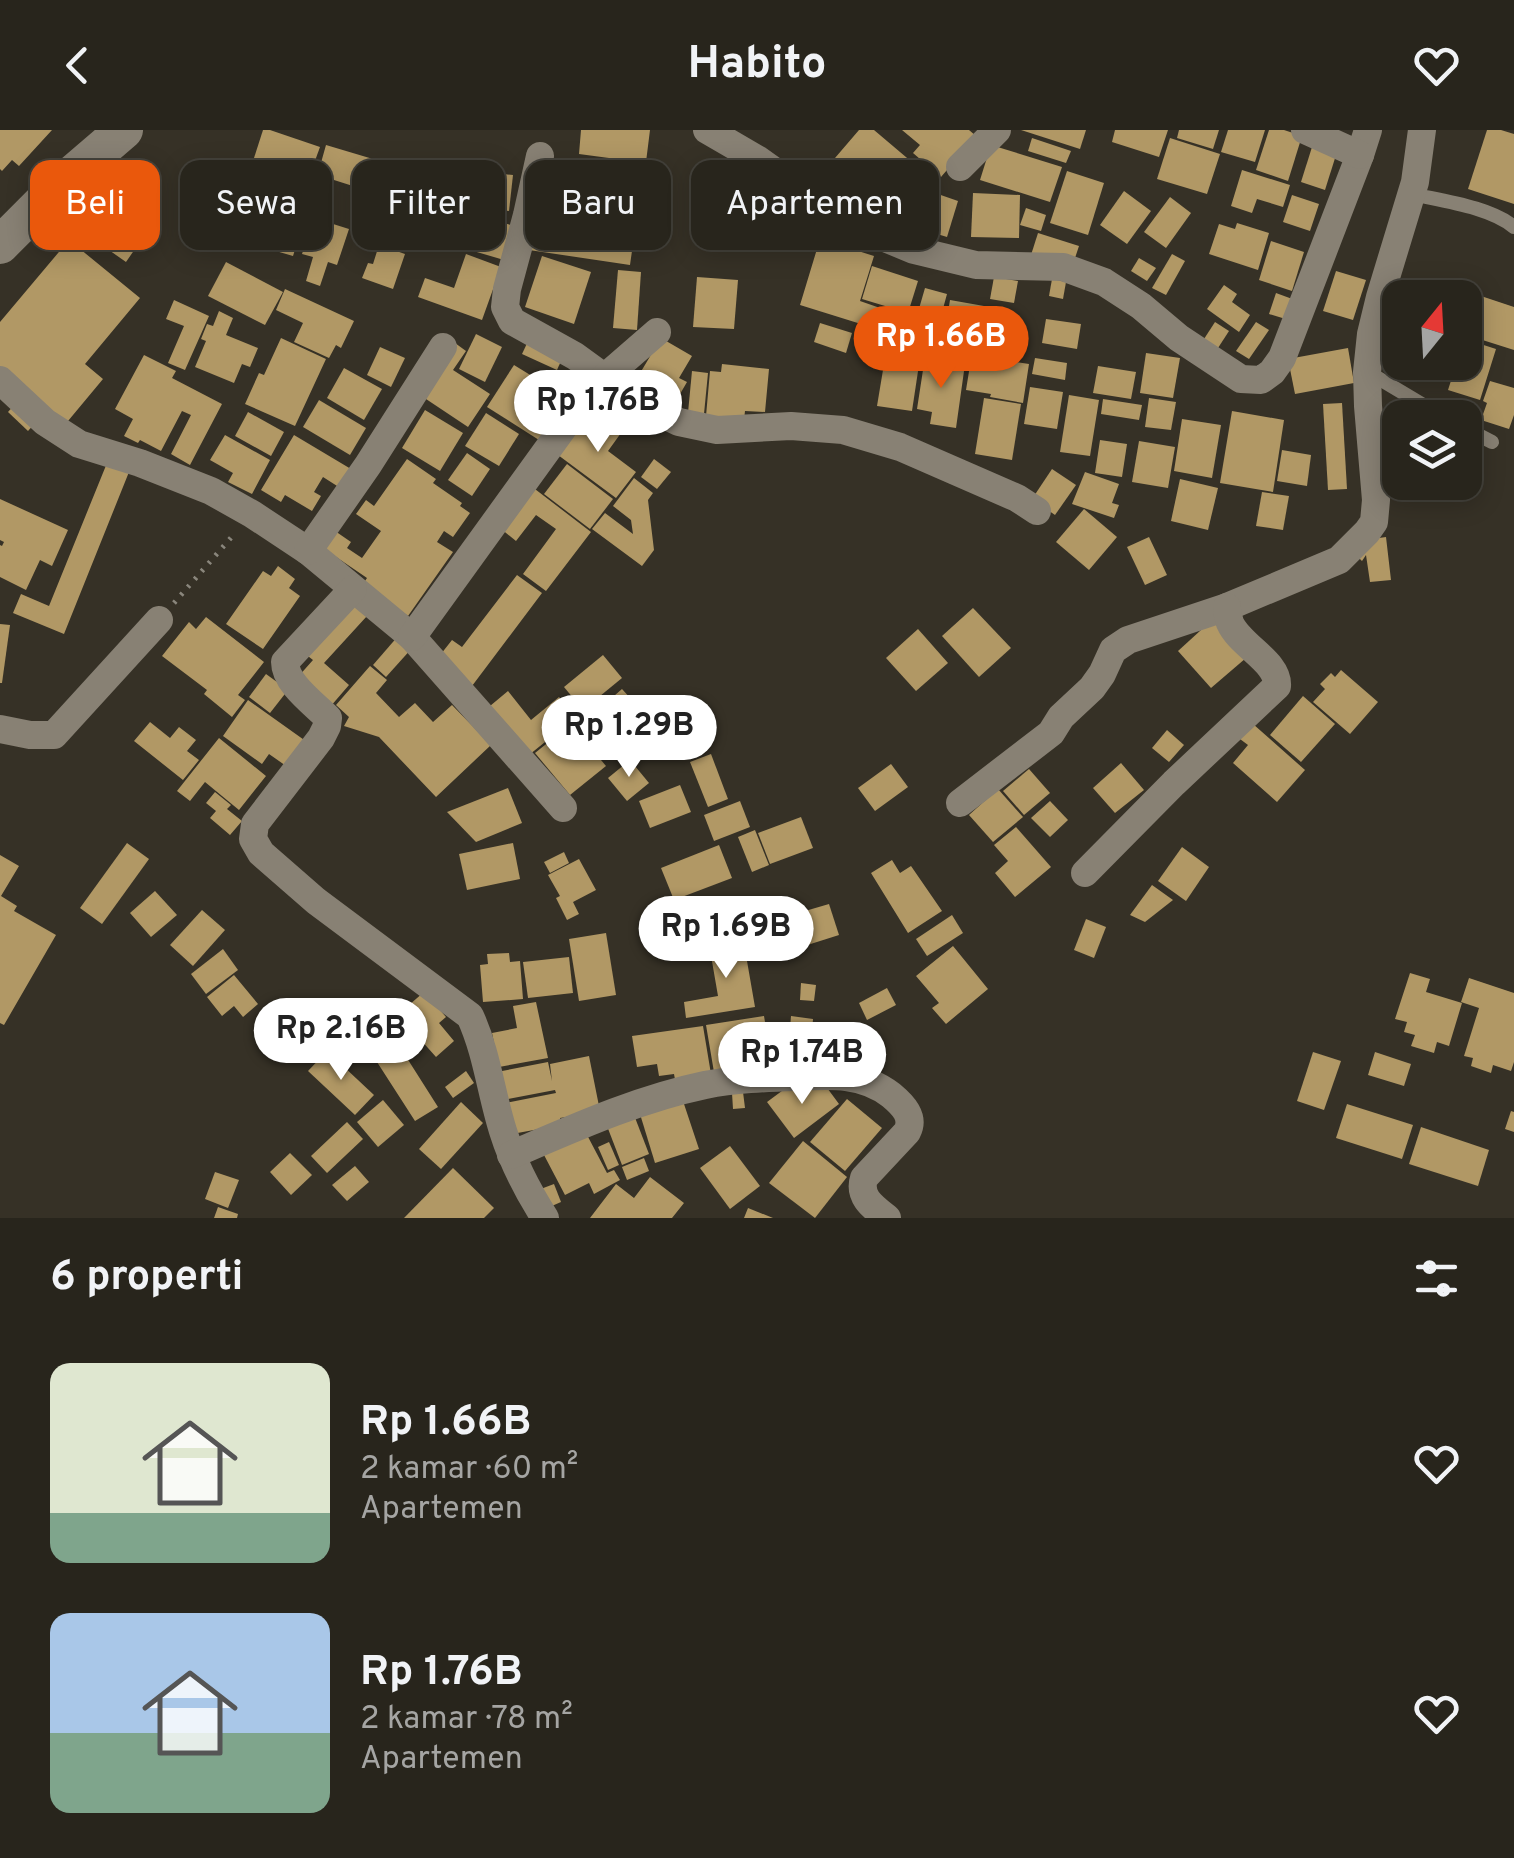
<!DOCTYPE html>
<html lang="id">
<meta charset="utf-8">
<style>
body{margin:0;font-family:Overpass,sans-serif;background:#343129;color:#f1f3f6;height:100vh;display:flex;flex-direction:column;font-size:38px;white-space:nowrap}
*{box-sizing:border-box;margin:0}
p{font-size:32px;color:#a5a5a3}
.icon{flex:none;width:55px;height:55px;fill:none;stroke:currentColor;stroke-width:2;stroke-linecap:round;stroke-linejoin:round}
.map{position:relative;height:1088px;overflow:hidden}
.side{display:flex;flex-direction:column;background:#28251c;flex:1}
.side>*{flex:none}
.top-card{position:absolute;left:30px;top:30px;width:1000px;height:90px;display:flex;gap:20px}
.needle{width:65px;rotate:18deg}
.tools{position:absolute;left:1382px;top:150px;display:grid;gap:20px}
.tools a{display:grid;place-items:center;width:100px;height:100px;border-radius:20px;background:#28251c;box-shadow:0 5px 25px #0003,0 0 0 2px #44423b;font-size:50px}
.price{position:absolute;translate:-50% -85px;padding:0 22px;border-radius:35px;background:#fff;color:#222;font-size:32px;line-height:65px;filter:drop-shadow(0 2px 5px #0008)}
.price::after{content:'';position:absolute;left:50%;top:60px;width:30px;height:22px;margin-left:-15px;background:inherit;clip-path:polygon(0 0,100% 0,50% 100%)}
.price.current{background:#ea580c;color:#fff}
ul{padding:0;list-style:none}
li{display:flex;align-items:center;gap:30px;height:250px;padding:0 50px}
li span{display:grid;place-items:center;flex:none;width:280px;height:200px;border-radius:20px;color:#555}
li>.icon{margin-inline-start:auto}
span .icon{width:120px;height:120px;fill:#fffc;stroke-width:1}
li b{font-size:42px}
h2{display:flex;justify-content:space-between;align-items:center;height:120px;padding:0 50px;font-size:42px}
.chip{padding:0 35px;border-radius:20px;background:#28251c;box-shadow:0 5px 25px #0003,0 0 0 2px #44423b;font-size:35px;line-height:90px}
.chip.current{background:#ea580c;color:#fff}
header{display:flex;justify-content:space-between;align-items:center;height:130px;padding:0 50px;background:#28251c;font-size:45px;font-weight:700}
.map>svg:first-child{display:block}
.building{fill:#b19865}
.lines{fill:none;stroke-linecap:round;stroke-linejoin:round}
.path{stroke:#8a867c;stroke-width:5;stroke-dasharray:2.5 8;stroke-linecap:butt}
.lane{stroke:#888174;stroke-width:14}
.street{stroke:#888174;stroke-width:28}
.secondary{stroke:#888174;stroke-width:38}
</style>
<header><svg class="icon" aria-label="back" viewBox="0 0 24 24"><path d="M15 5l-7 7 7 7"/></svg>Habito<svg class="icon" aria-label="heart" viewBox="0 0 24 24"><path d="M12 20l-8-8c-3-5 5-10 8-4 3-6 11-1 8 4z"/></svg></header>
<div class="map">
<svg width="1514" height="1088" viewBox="0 0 1514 1088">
<rect width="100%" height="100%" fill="#363126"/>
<!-- building -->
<g class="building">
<path d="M0,0H52L19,36L12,30L2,41L0,39Z"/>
<path d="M263,0H270L320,17L308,50L253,31Z"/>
<path d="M581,0H650L646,32L652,33L647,116L623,115L625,79L569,75L570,43L610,46L611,30L639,32L579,24Z"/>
<path d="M859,0H874L926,44L904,70L880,49L860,73L823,42Z"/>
<path d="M902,0H969L976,6L941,47L913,23L920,15Z"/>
<path d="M1021,0H1086L1080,19Z"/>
<path d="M1115,0H1168L1159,27L1112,12Z"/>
<path d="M1179,0H1219L1213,19L1177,8Z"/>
<path d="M1228,0H1265L1255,32L1221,22Z"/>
<path d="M1269,0H1284L1302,6L1288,51L1256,40Z"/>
<path d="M1487,0H1501L1514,4V74L1468,59Z"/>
<path d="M1032,8L1071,21L1066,33L1028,21Z"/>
<path d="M1170,8L1220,24L1207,64L1157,49Z"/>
<path d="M326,15L383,32L367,84L350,79L356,57L334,50L331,59L315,54Z"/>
<path d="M991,15L1062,37L1050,72L980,50Z"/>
<path d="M1312,17L1336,25L1325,60L1301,52Z"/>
<path d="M390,30L445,49L436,76L450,81L439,112L370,89Z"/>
<path d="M447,39L513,45L509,81L444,75Z"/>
<path d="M1242,40L1290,55L1283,77L1257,69L1252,83L1231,76Z"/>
<path d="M730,41L777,56L758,117L711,102Z"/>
<path d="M1067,41L1104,53L1088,105L1050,93Z"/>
<path d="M87,50L111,67L114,63L155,90L126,132L86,104L81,110L57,93Z"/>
<path d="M1124,61L1151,81L1127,114L1100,95Z"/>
<path d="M935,63L958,71L947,107L924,100Z"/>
<path d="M973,63L1020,65L1019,108L971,107Z"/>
<path d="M1292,65L1319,74L1310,101L1283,92Z"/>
<path d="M1170,67L1191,83L1166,118L1144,102Z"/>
<path d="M269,70L307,82L293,126L269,119L273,105L260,100Z"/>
<path d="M1026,78L1046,85L1041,101L1020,95Z"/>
<path d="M456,79L521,98L511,132L446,113Z"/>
<path d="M579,81L611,85L606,117L632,121L630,135L529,120L532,97L547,99L548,87L578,91Z"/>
<path d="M314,88L349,99L337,135L328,132L320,156L306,151L313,127L302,124Z"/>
<path d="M1237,93L1269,103L1258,140L1209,124L1219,94L1235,99Z"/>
<path d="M1038,103L1079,116L1072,137L1031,125Z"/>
<path d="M820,109L874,126L860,171L883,179L877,199L800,175Z"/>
<path d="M69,110L140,168L85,234L103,249L63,297L0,245V192Z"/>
<path d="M1271,111L1304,122L1292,161L1259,150Z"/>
<path d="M379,115L405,124L393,159L362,148L368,133L373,134Z"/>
<path d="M466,124L501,137L482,190L418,167L425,148L454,158Z"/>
<path d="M1172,124L1185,131L1166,165L1152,158Z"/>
<path d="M542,126L591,142L574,194L525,177Z"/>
<path d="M1139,128L1156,138L1147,151L1131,141Z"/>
<path d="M226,132L283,162L265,195L208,166Z"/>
<path d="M872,136L918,151L908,183L862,169Z"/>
<path d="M618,140L641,142L637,200L613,198Z"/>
<path d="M1336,141L1366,150L1353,190L1323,181Z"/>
<path d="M697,147L738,150L734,199L693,197Z"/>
<path d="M994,147L1018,151L1014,173L990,169Z"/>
<path d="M1422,148L1473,164L1466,188L1465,168H1403L1406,158L1417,161Z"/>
<path d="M1052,149L1066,152L1063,169L1049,166Z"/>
<path d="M1224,155L1237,164L1232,172L1250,185L1239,202L1207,179Z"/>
<path d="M925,158L947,164L935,208L921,204L916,222L888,214L897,184L916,189Z"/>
<path d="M285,159L354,191L341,218L336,215L329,228L294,212L303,193L276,180Z"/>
<path d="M1276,163L1295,170L1289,190L1269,184Z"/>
<path d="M1478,165L1514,177V220L1473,207L1480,185L1473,183Z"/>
<path d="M174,170L209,186L185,240L168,233L184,196L166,189Z"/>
<path d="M950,170L1001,179L993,227L942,218Z"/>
<path d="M219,181L233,188L226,205L258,218L250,237L242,234L234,253L195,237L206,211L201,209L207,194L213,196Z"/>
<path d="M1046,189L1081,194L1077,219L1042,213Z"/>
<path d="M1215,192L1229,201L1218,218L1204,209Z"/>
<path d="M1256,192L1269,200L1249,229L1236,221Z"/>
<path d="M820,193L852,203L846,223L814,212Z"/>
<path d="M476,204L502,217L485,252L459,239Z"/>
<path d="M530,207L565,222L557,240L522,224Z"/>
<path d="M281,208L326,229L295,296L245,274L259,243L264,245Z"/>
<path d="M661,208L692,226L679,248L687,252L669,283L630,260Z"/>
<path d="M1465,209L1496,219L1480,270L1448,260L1457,232H1465Z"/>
<path d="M455,213L466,221L453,240L490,264L468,297L420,265Z"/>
<path d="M380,217L405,228L391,257L367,245Z"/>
<path d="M1348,218L1354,253L1295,264L1288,229Z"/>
<path d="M886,222L920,228L912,281L877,276Z"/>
<path d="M1146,223L1180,228L1173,268L1140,263Z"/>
<path d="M144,225L176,241L172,248L222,274L190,335L171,324L191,285L182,281L161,321L140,310L138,313L124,306L133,289L115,279Z"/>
<path d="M925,227L965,234L956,298L930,294L932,282L917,279Z"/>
<path d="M1035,228L1067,233L1065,250L1032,244Z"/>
<path d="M971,229L996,233L997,229L1029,234L1023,273L990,267L991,264L966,260Z"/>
<path d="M1422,232H1450L1448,242Z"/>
<path d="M722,234L769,239L765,282L745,281L744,290L706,286L710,241L721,242Z"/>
<path d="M514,235L566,267L539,310L487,277Z"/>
<path d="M1098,236L1136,242L1131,269L1093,263Z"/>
<path d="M344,238L382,259L364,290L327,268Z"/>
<path d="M692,241L708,243L703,294L687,293Z"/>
<path d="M1490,251L1514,258V285L1509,299L1481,290L1487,273L1483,271Z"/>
<path d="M1030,257L1063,262L1057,299L1024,294Z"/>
<path d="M1069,265L1099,270L1090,326L1060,322Z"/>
<path d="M984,268L1021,274L1012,330L975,324Z"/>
<path d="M1149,268L1176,272L1171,300L1145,297Z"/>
<path d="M1103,269L1142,275L1139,290L1101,284Z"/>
<path d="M319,270L366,298L350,325L303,297Z"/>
<path d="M16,273L36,292L28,301L8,282Z"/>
<path d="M1342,273L1347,359L1328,360L1323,274Z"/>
<path d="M425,280L463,303L440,341L402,318Z"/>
<path d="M591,281L621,303L608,321L636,342L616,368L558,325Z"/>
<path d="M1232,281L1284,290L1273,362L1220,353Z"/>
<path d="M248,282L284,302L271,326L235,306Z"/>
<path d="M486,283L519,304L499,336L465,316Z"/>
<path d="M1182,289L1221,295L1212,348L1174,341Z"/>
<path d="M225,305L270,330L252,364L228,352L233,343L210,330Z"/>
<path d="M294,305L356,342L345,361L323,347L314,362L321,366L312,381L285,365L281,372L261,360Z"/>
<path d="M1100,310L1127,314L1122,347L1095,343Z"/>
<path d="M1139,311L1175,317L1168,358L1132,352Z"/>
<path d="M1282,320L1311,325L1307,356L1277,351Z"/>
<path d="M467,323L490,339L472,366L448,350Z"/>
<path d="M407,329L436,349L433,353L462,373L460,376L470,383L453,407L444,401L437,412L453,422L408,486L363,454L367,448L323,418L335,401L351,412L347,418L362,428L381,401L356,384L366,370L374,376Z"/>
<path d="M654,329L671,342L657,359L641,347Z"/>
<path d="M107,333L129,342L64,504L13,483L21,464L49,476Z"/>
<path d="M567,334L613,369L590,399L544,364Z"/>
<path d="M1052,339L1076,355L1055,385L1032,369Z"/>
<path d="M1085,342L1119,354L1112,373L1119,375L1114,388L1072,374Z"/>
<path d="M634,348L653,363L648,370L654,420L642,436L592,399L605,383L633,404L631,390L613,376Z"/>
<path d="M1180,349L1218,358L1208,400L1171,391Z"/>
<path d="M531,356L591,402L546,461L523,444L556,399L536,385L516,411L500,398Z"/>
<path d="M1262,362L1289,366L1283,400L1256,396Z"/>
<path d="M0,369L68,400L52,436L40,430L26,460L0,447V415L2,416L4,412L0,410Z"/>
<path d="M1084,379L1117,407L1089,440L1056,412Z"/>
<path d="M1149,407L1167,445L1145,455L1127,417Z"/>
<path d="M1386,407L1391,450L1370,452L1366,425L1362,431L1353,422L1365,410Z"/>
<path d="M278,436L295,449L289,458L300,466L263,519L226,494L263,441L271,446Z"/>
<path d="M517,445L542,463L472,556L437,529L452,510L462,517Z"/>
<path d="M350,471L367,486L324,533L349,555L330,577L297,548L313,530L304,523Z"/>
<path d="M973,478L1011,518L979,547L942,506Z"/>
<path d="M206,487L264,532L238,565L245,570L232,587L204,564L207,560L162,526L189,492L196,499Z"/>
<path d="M1212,490L1246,528L1211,558L1178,521Z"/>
<path d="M0,494L10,495L2,553H0Z"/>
<path d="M918,499L948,533L916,561L886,528Z"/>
<path d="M399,505L413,517L386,547L373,535Z"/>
<path d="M603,525L622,548L583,580L564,557Z"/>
<path d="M370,536L387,550L376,563L399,587L415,573L433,592L452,575L491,615L436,667L379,607L344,596L349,587L336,575Z"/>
<path d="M1341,540L1378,572L1350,604L1313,572L1325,559L1320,554L1331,543L1335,547Z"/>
<path d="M266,544L288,560L270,583L249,567Z"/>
<path d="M622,559L641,580L609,608L591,586Z"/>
<path d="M508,561L531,590L559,567L576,587L524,629L484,581Z"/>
<path d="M1303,566L1335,594L1301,632L1270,605Z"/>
<path d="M248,570L307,612L289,638L269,624L262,634L223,606Z"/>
<path d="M652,578L667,595L625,632L609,615Z"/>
<path d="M150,592L170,608L179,597L196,610L187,621L199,630L183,650L134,611Z"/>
<path d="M571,594L606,636L570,665L535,623Z"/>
<path d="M1253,594L1305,640L1277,672L1233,633L1248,615L1240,609Z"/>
<path d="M1167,600L1184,615L1169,632L1152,618Z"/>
<path d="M219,608L266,646L239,680L205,652L190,671L177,661Z"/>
<path d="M711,624L728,669L708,677L690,632Z"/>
<path d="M630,630L649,653L627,671L608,648Z"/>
<path d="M1121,633L1144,660L1115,683L1093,658Z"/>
<path d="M891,634L908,657L875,681L858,658Z"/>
<path d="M1029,639L1050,663L1024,685L1003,661Z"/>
<path d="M680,655L691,682L650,698L639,671Z"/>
<path d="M508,658L522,693L476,712L447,682Z"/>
<path d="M998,659L1023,687L993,712L969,685Z"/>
<path d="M215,662L231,675L227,679L242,691L230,705L210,688L216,681L206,673Z"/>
<path d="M740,671L750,697L714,711L704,685Z"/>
<path d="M1050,671L1068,690L1050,707L1031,688Z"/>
<path d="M801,687L813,718L770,734L758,703Z"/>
<path d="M1016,697L1051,737L1015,767L995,743L1008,731L994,715Z"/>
<path d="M755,700L769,735L752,742L738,707Z"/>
<path d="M127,713L149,729L102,794L80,778Z"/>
<path d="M513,713L520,749L467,760L459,724Z"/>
<path d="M719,715L732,748L674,770L661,738Z"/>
<path d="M1182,717L1209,737L1186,771L1158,751Z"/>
<path d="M564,722L569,733L550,743L544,732Z"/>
<path d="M0,725L19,736L1,766L17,776L14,781L56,805L4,895L0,893Z"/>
<path d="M579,729L596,760L573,772L579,784L567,790L556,768L560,766L548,745Z"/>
<path d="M892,730L900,743L911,736L942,781L908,803L871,743Z"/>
<path d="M1152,755L1173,770L1145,792L1130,785Z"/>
<path d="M155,761L177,785L151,807L130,783Z"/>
<path d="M829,774L839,805L798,818L788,786Z"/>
<path d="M202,780L225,800L193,836L170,815Z"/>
<path d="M952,785L963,803L927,826L916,809Z"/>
<path d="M1086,789L1106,797L1094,828L1074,820Z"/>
<path d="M606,803L616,865L579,871L569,809Z"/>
<path d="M743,808L755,877L686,888L684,872L718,866L709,814Z"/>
<path d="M953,816L988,859L946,894L932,878L939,873L916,846Z"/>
<path d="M223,819L238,840L206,864L191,844Z"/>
<path d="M509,823L510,832L520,831L523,869L483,872L480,835L488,834L487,824Z"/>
<path d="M569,827L573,863L528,868L523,832Z"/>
<path d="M1410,843L1430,849L1426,862L1462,873L1449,916L1437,912L1434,923L1411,916L1415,905L1404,902L1407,892L1395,889Z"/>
<path d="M234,845L258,874L243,887L234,876L222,886L207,867Z"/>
<path d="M1469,848L1514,863V932L1511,941L1493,935L1491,943L1471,936L1473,928L1464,926L1479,878L1461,872Z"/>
<path d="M801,853L816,855L814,871L800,870Z"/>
<path d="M887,858L896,875L867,890L859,873Z"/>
<path d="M424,862L446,887L439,893L454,911L436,927L420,909L401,926L379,901Z"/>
<path d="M536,872L548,928L499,937L492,903L517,898L513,876Z"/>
<path d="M764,886L769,916L755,919L758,941L715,948L706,895Z"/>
<path d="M791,886L813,889L811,914L789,911Z"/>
<path d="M703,896L712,950L676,955L674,944L659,946L657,934L637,937L632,906Z"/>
<path d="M372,904L384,922L369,932L357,914Z"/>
<path d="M327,921L374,965L355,985L308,941Z"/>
<path d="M392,922L397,930L405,925L438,977L415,991L377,932Z"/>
<path d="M1313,922L1341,931L1324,980L1297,971Z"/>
<path d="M1375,922L1411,934L1404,956L1368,945Z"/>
<path d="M589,926L600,981L560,988L561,995L512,1004L505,973L556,963L555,960L503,970L497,942L548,932L552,951L550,934Z"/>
<path d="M466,941L474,953L453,968L445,957Z"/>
<path d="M822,951L839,974L794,1008L767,972L794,952L803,965Z"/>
<path d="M743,962L745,978L733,979L732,963Z"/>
<path d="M847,969L882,998L845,1041L810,1012Z"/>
<path d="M383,970L404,995L378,1017L357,992Z"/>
<path d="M683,971L699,1019L655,1033L640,984Z"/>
<path d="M461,972L483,993L441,1039L419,1019Z"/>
<path d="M1347,974L1413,995L1402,1029L1336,1008Z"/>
<path d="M1511,981L1514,982V1002L1505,999Z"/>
<path d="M634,985L649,1024L622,1035L607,996Z"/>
<path d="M347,992L363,1009L327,1043L311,1026Z"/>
<path d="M1421,997L1489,1020L1478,1056L1409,1034Z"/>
<path d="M586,1003L607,1043L614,1040L620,1050L594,1064L589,1053L565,1065L544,1025Z"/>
<path d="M803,1011L847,1047L815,1088L769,1053Z"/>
<path d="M609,1012L619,1035L608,1040L598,1017Z"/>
<path d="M730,1016L760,1056L730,1079L700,1038Z"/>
<path d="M290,1023L312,1045L291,1065L270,1042Z"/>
<path d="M644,1028L649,1041L627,1050L622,1037Z"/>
<path d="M355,1036L369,1052L347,1071L332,1055Z"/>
<path d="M453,1038L494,1078L484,1088H404Z"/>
<path d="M215,1042L239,1050L228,1078L205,1069Z"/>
<path d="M650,1047L684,1073L672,1088H590L616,1054L634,1068Z"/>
<path d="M554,1054L561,1072L545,1079L538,1060Z"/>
<path d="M218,1077L238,1084L237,1088H214Z"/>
<path d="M748,1078L773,1088H744Z"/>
</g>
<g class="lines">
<!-- path -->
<path class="path" d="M174,473L236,402"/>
<!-- lane -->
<g class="lane">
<path d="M1412,64C1443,71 1490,77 1514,97"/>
<path d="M1368,242L1445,288"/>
<path d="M1465,298L1492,312"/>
</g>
<!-- street -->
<g class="street">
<path d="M707,0L757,29L830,81L868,101L914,120L976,135L1063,137L1104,152L1141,176L1179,208L1241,249L1261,250L1272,242L1282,228L1360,25L1368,0"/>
<path d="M1305,0L1360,25"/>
<path d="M540,26L527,85L507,159L505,177L512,191L575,226L641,274L679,292L717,300L791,296L843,300L900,317L1017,368L1037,381"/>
<path d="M960,37L997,0"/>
<path d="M0,250L45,292L79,314L140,333L211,361L252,384L308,421L412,507L563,678"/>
<path d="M308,421L368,335L443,217"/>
<path d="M353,459L285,532C285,553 313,573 328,588L327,596L321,608L255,694L253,709L261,723L316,771L470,886C487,923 491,963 503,1001C513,1033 527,1060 545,1088"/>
<path d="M412,507L566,294L604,248L657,202"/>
<path d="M0,599L30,605H54L159,490"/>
<path d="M960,673L1051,603L1061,587L1092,558L1102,544L1113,520L1128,510L1227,477L1339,430L1367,402L1374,392L1376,370L1368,276L1367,242L1371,204L1380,167L1415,52L1422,0"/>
<path d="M1085,743L1174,653L1277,556C1279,532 1240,516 1230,493C1229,490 1227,481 1227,477"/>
<path d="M511,1025C574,998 638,969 705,955C735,949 766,948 796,947C831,945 863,943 891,965C903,975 915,987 907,1002L864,1048C858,1067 873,1077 887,1088"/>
</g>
<!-- secondary -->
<path class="secondary" d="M0,115L60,55L124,0"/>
</g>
</svg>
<div class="tools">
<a><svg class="needle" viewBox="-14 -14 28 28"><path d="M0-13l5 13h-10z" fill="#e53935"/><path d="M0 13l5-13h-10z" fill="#a5a5a3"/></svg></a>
<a><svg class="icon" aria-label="layers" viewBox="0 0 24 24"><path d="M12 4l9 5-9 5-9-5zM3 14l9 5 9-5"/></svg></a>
</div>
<b class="price current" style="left:941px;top:261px">Rp 1.66B</b>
<b class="price" style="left:598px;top:325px">Rp 1.76B</b>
<b class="price" style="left:629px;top:650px">Rp 1.29B</b>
<b class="price" style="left:726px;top:851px">Rp 1.69B</b>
<b class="price" style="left:341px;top:953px">Rp 2.16B</b>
<b class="price" style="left:802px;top:977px">Rp 1.74B</b>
<div class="top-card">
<a class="chip current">Beli</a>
<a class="chip">Sewa</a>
<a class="chip">Filter</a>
<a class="chip">Baru</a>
<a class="chip">Apartemen</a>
</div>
</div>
<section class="side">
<h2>6 properti<svg class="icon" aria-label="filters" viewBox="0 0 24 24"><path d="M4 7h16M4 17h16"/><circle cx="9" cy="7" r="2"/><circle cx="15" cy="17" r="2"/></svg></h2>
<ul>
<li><span style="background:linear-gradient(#dfe7d0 75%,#7fa58c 0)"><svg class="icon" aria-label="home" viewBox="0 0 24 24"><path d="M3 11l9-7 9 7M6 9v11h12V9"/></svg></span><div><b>Rp 1.66B</b><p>2 kamar · 60 m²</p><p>Apartemen</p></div><svg class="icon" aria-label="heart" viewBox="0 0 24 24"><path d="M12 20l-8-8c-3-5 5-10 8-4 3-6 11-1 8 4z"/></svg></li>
<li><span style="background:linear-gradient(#a9c7e8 60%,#7fa58c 0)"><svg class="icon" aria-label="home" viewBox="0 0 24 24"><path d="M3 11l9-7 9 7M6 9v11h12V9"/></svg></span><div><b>Rp 1.76B</b><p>2 kamar · 78 m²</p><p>Apartemen</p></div><svg class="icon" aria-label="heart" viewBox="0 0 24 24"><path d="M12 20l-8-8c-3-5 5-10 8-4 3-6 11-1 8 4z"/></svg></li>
</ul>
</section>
